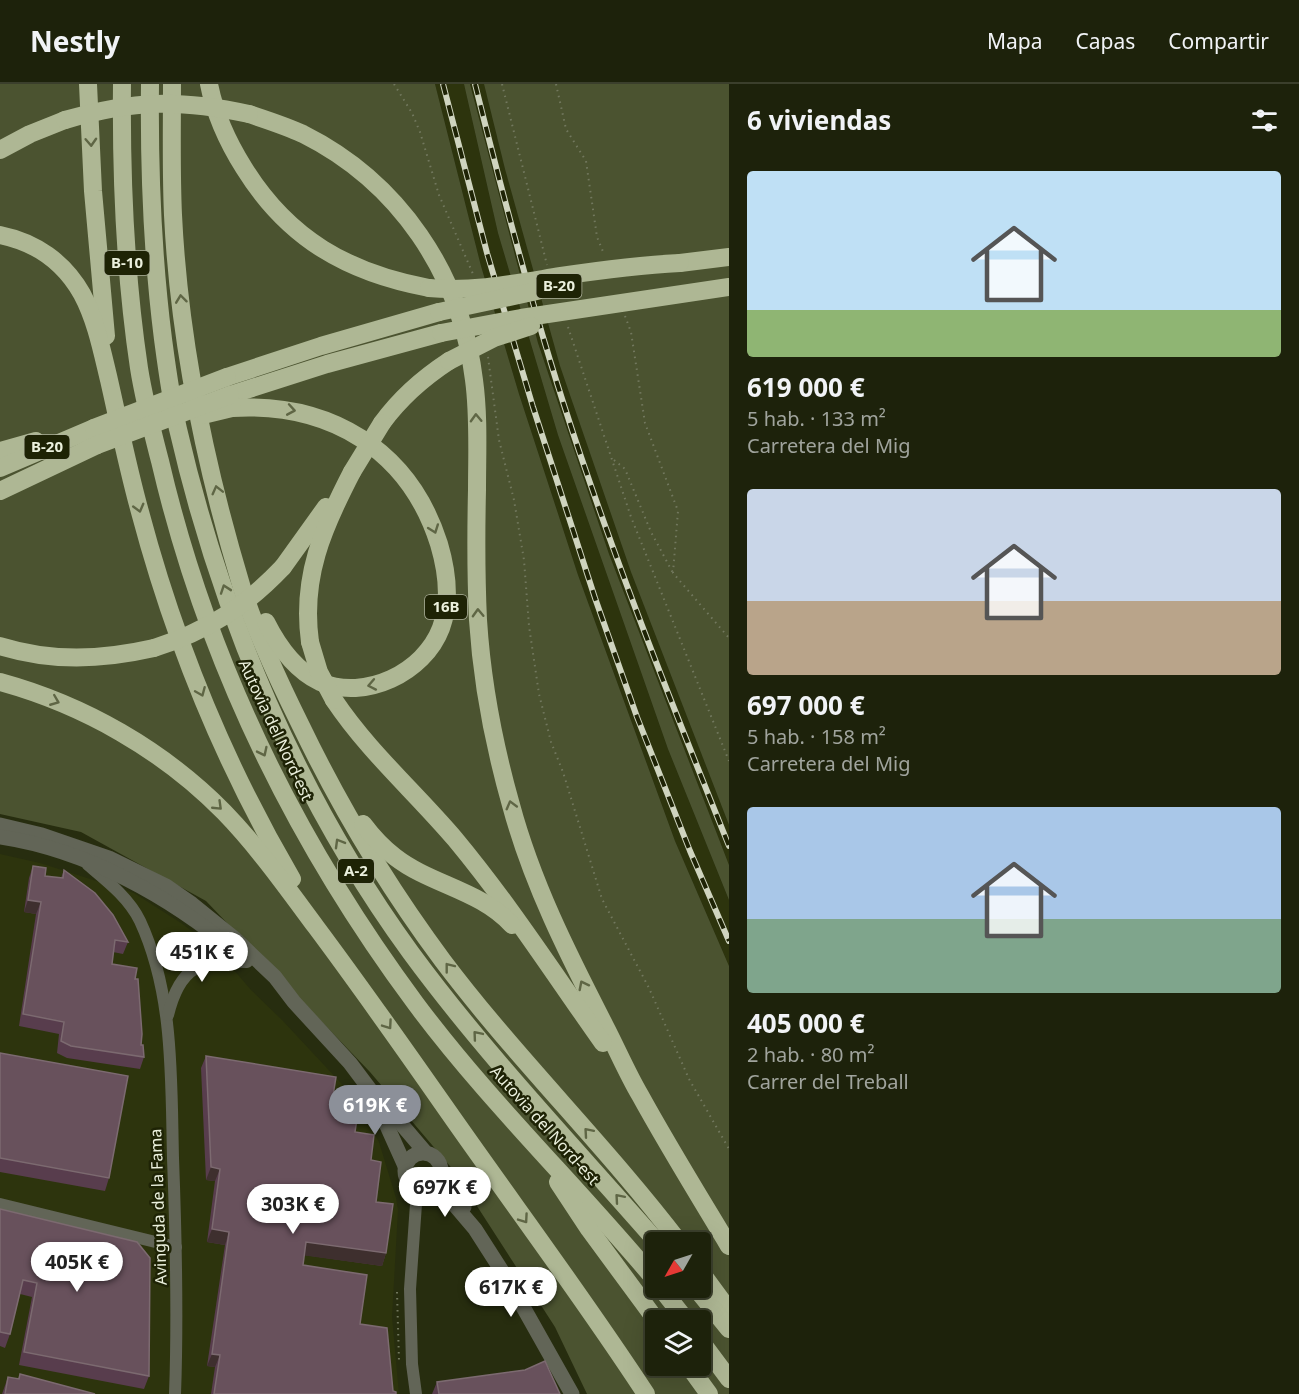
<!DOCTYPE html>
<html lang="es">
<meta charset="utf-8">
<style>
body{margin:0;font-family:"Noto Sans",sans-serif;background:#252a14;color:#f1f3f6;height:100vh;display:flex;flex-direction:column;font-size:22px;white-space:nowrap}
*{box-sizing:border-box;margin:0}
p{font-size:20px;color:#a0a49d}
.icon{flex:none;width:33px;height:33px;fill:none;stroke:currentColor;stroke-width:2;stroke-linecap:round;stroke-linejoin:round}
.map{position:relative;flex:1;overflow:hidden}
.drawer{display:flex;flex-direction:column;background:#1d220b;width:570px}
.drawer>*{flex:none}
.needle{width:39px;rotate:231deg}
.controls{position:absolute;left:645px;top:1148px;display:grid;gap:12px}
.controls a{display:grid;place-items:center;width:66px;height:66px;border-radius:6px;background:#1d220b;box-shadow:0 6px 24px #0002,0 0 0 2px #3b3f2c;font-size:30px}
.price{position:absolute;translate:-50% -51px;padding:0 14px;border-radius:21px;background:#fff;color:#222;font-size:20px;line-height:39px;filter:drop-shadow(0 2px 3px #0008)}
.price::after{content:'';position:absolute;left:50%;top:36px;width:18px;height:14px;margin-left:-9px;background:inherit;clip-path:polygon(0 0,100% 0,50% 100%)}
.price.current{background:#8c9099;color:#fff}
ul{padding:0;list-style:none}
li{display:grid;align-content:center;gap:12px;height:318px;padding:0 18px}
li span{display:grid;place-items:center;height:186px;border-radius:6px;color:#555}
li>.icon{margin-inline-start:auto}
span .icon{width:108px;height:108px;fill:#fffc;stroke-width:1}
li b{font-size:26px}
h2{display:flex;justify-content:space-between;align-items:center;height:72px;padding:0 18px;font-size:26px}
header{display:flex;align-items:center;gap:36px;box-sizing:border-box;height:84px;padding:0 30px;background:#1d220b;border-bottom:2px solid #3b3f2c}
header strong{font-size:28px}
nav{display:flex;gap:33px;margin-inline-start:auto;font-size:21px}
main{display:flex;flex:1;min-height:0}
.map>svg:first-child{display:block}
.built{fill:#2d340d}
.green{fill:#4b5330;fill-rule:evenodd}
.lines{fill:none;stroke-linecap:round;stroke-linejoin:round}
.path{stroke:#72785e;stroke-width:2;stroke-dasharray:1.5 4.5;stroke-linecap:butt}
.minor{stroke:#626557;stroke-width:12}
.tertiary{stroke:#626557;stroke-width:15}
.motorway{stroke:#aeb794;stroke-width:18}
.rail-casing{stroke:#cfd4bf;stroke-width:6}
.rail{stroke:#1e2305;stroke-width:4;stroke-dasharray:11;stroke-linecap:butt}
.motorway-bridge{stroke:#aeb794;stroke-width:18}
.wall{fill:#583d4d}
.shaded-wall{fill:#3e2f2e}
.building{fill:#68515c;stroke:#7c6a70;stroke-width:1.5}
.oneway{stroke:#5f6645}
.labels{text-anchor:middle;stroke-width:5;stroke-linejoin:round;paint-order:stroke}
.shield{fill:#1e2305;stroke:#aeb29c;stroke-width:1.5}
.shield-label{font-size:15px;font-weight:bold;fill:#ebf0dd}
.street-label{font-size:16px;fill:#ebf0dd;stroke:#1e2305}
</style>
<header>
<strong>Nestly</strong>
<nav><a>Mapa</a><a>Capas</a><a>Compartir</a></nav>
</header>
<main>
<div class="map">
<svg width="729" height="1310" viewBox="0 0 729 1310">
<rect width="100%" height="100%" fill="#272d0f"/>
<!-- built -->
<g class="built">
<path d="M435,0H464L498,149L558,351L668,665L729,816V882L675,757L578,491L519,310L481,182Z"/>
<path d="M470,0H484L505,85L560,282L631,488L729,741V781L609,470L538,259Z"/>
<path d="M0,770L40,779L134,809L181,839L216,865L251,906L282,936L353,1012L379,1058L396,1114L398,1126L392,1233L399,1310H0Z"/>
</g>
<!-- green -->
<g class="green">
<path d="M0,0H435L481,182L519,310L578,491L675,757L729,882V1310H587L555,1243L455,1088L370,988L206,817L81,748L0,730ZM656,1158H700V1203H656ZM656,1236H700V1281H656Z"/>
<path d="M464,0H470L538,259L609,470L729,781V816L668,665L558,351L498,149Z"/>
<path d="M484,0H729V741L631,488L560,282L505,85Z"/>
</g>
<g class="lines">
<!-- path -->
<g class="path">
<path d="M394,0L412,29L420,48L439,111L473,190"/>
<path d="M502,0L547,181"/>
<path d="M556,0L566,45L586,77L597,153L604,170"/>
<path d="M625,232L631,248L645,339L678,427L673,489L729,554"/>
<path d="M568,243L631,433L729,677"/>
<path d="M488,273L499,356L514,416L524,476L529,542L539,610L551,658L563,688L602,815L649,904L689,995L729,1065"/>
<path d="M614,376L625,385L651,448L673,489"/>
<path d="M397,1208L399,1277"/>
</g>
<!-- minor -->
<g class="minor">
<path d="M88,781C107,797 129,814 140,837C174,910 171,995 173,1074C176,1153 178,1231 175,1310"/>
<path d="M168,931C180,882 200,875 247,878"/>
<path d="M0,1120L176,1163"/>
<path d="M416,1310L412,1280L410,1205L416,1120L424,1105"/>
</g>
<!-- tertiary -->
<g class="tertiary">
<path d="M0,741L42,751L109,774L166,802L192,820L234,854L275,893L294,918L350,979L374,1011L385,1021L426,1069"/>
<path d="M0,753C87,766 171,813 237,869"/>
<path d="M378,1022L405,1082"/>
<circle cx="423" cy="1087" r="18"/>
<path d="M441,1086L464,1123"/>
<path d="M430,1104L452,1118L475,1145L509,1198L572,1310"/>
</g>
<!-- motorway -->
<g class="motorway">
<path d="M88,0L93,107L106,252"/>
<path d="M122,0C121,95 125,190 139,284C144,316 152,346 160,377C206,574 295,757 416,920C489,1018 578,1103 656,1197"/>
<path d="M150,0C149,87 152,168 163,255C167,285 171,316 178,345C221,532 298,714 411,869C486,971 574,1063 657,1158"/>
<path d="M172,0C172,44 171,87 173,131C179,255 206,385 242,504C257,551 279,598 301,642C341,725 388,803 443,877C517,975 605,1061 679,1158"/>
<path d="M209,0C215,31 227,57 244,84C288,155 348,189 429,204"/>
<path d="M249,30C267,36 286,42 303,50C399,98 461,190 474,296C479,332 477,370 477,406C476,449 476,493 478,536C482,599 494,661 511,721C532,799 568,870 605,942C617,965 627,989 640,1011C668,1062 699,1112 729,1162"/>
<path d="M0,66L30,50L65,36"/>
<path d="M0,151C35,158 64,178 82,210C96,236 102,267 109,296C119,340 128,385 140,428C174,556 225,681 292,795"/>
<path d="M680,179L729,173"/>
<path d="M227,293L321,262L439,228"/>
<path d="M230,311L327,280L441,249"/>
<path d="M232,324C329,318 409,365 439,460C447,487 451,517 441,544C424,589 365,617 320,598C295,586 278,562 266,538"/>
<path d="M382,339C401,313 423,294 449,277"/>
<path d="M0,367L36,357"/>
<path d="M0,384L94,344"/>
<path d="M0,407L97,361"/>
<path d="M283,483L326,423"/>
<path d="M310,558C301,493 323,444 352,388"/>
<path d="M0,562C52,578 101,576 154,564"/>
<path d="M0,598C84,621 163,666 224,728C258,763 287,804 316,843C360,902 403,963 445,1023C512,1119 582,1212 646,1310"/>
<path d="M334,616C368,667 415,708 455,755C509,820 554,890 603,959"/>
<path d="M363,740C372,752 383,764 395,773C431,801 480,806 512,841"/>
<path d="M558,1098L589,1145L656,1236"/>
<path d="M700,1187L728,1225"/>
<path d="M660,1203L686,1236"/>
<path d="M695,1203L729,1245"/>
<path d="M700,1256L729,1295"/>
<path d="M688,1281L709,1310"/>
</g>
<!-- rail casing -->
<g class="rail-casing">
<g id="rail">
<path d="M443,0L487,169L533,323L595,514L637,633L690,767L729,857"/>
<path d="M475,0C508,132 543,264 588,393C631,518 680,640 729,762"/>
</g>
</g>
<!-- rail -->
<use href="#rail" class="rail"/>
<!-- motorway-bridge -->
<g class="motorway-bridge">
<path d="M65,36C134,16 179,15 249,30"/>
<path d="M429,204C474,208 517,199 561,192C601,186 640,181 680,179"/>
<path d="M439,228L537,207"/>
<path d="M441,249L521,234L729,203"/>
<path d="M449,277L494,254L531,242"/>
<path d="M203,331L232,324"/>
<path d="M94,344L227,293"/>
<path d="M97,361L230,311"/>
<path d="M352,388L382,339"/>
<path d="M310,558L319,588L334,616"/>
<path d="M154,564C207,547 245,523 283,483"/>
</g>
</g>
<!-- wall -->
<g class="wall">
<path d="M33,782L45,792L61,794L64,786L128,858L123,870L113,868L112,880L135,895L141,961L144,973L140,985L67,974L57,969L59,950L19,942L36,830L24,828L29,794Z"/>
<path d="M0,969L109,1094L105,1107L0,1088Z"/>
<path d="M206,972L332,1018L355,1048L371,1076L376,1118L386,1169L382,1182L304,1171L303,1181L360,1240L393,1307L396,1310H211L215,1283L207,1282L225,1161L207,1158L215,1097L206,1096L201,984Z"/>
<path d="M0,1125L149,1292L144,1305L19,1281L32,1213L20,1210L10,1250L5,1264L0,1262Z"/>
<path d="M20,1290L95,1310H2L8,1293L18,1295Z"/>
<path d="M437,1298L560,1310H432Z"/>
</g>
<!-- shaded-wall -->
<g class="shaded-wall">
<path d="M28,816L41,818L36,830L24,828Z"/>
<path d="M211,1083L220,1085L215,1097L206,1096Z"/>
<path d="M212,1145L229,1148L225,1161L207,1158Z"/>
<path d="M306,1158L386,1169L382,1182L301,1171Z"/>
<path d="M212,1270L220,1271L215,1283L207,1282Z"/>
</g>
<!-- building -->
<g class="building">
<path d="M33,782L46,784L45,792L63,794L64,786L95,809L113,831L128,858L115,856L112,880L137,884L135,895H138L142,950L141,961H143L144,973L71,962L61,957L64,938L23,930L41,818L28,816Z"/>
<path d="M0,969L128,992L109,1094L0,1074Z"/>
<path d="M206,972L336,993L332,1018L359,1022L355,1048L374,1051L371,1076L381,1078L376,1118L393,1120L386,1169L306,1158L303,1181L367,1191L360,1240L387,1244L393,1307L396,1308V1310H214L220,1271L212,1270L229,1148L212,1145L220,1085L211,1083Z"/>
<path d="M0,1125L137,1158L150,1174L149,1292L24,1268L37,1199L23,1196L10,1250L0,1248Z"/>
<path d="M545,1277L560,1310H439L437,1298L525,1286Z"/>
<path d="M20,1290L95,1310H5L8,1293L19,1295Z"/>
</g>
<!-- one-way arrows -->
<defs><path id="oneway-chevron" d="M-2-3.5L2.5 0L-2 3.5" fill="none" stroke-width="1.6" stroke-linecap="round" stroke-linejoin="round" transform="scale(1.5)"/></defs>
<g class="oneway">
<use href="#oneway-chevron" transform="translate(91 58) rotate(87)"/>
<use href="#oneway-chevron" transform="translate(181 215) rotate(-97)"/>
<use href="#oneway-chevron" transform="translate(291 326) rotate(10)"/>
<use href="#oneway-chevron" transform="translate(476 334) rotate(-92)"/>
<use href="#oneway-chevron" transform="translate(217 406) rotate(-104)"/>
<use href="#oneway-chevron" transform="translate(139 424) rotate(75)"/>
<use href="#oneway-chevron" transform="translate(434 445) rotate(70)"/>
<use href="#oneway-chevron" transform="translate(225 505) rotate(-109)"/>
<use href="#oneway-chevron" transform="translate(478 529) rotate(-92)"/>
<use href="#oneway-chevron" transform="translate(372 601) rotate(169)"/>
<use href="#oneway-chevron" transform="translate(201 608) rotate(67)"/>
<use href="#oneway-chevron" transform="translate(55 617) rotate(22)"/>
<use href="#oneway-chevron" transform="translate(263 668) rotate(64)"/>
<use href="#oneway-chevron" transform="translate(511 721) rotate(-105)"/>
<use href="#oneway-chevron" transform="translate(218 722) rotate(44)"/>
<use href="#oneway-chevron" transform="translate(339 759) rotate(-120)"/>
<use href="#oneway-chevron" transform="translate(449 883) rotate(-128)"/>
<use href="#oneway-chevron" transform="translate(583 901) rotate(-117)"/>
<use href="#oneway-chevron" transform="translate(388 941) rotate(55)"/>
<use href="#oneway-chevron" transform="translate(477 951) rotate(-130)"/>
<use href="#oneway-chevron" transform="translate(588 1048) rotate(-131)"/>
<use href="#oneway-chevron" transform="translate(619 1114) rotate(-131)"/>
<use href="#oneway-chevron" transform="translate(524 1135) rotate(55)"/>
</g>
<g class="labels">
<!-- shield labels -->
<g class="shield">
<rect x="104.5" y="167" width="45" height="24" rx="4.5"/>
<rect x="536.5" y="190" width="45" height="24" rx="4.5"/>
<rect x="24.5" y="351" width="45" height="24" rx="4.5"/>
<rect x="425" y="511" width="42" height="24" rx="4.5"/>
<rect x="338" y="775" width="36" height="24" rx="4.5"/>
</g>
<g class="shield-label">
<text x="127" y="184">B-10</text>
<text x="559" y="207">B-20</text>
<text x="47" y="368">B-20</text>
<text x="446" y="528">16B</text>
<text x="356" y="792">A-2</text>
</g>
<!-- street labels -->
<g class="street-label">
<text transform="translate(276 646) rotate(65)" y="6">Autovia del Nord-est</text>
<text transform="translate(545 1041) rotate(48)" y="6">Autovia del Nord-est</text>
<text transform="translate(158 1123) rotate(-92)" y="6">Avinguda de la Fama</text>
</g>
</g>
</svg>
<div class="controls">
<a><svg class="needle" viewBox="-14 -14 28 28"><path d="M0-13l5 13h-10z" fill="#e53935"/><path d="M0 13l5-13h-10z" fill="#a0a49d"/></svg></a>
<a><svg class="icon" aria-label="layers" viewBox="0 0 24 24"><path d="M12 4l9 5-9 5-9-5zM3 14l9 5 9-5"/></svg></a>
</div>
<b class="price" style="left:202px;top:899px">451K €</b>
<b class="price current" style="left:375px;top:1052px">619K €</b>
<b class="price" style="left:445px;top:1134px">697K €</b>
<b class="price" style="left:293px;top:1151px">303K €</b>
<b class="price" style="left:77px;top:1209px">405K €</b>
<b class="price" style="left:511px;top:1234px">617K €</b>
</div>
<section class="drawer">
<h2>6 viviendas<svg class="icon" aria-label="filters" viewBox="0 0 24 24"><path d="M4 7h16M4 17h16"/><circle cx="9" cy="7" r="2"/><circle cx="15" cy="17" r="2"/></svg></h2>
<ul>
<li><span style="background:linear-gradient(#bfe0f5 75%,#8fb573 0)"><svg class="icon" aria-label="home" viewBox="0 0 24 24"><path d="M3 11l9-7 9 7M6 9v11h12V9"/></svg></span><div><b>619 000 €</b><p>5 hab. · 133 m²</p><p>Carretera del Mig</p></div></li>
<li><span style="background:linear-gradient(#c9d6e8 60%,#b9a48a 0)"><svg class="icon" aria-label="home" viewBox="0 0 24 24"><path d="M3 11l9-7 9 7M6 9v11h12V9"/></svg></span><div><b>697 000 €</b><p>5 hab. · 158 m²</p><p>Carretera del Mig</p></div></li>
<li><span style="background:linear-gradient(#a9c7e8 60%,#7fa58c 0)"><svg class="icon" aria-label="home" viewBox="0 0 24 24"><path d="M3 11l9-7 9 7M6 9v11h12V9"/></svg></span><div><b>405 000 €</b><p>2 hab. · 80 m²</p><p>Carrer del Treball</p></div></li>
</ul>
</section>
</main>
